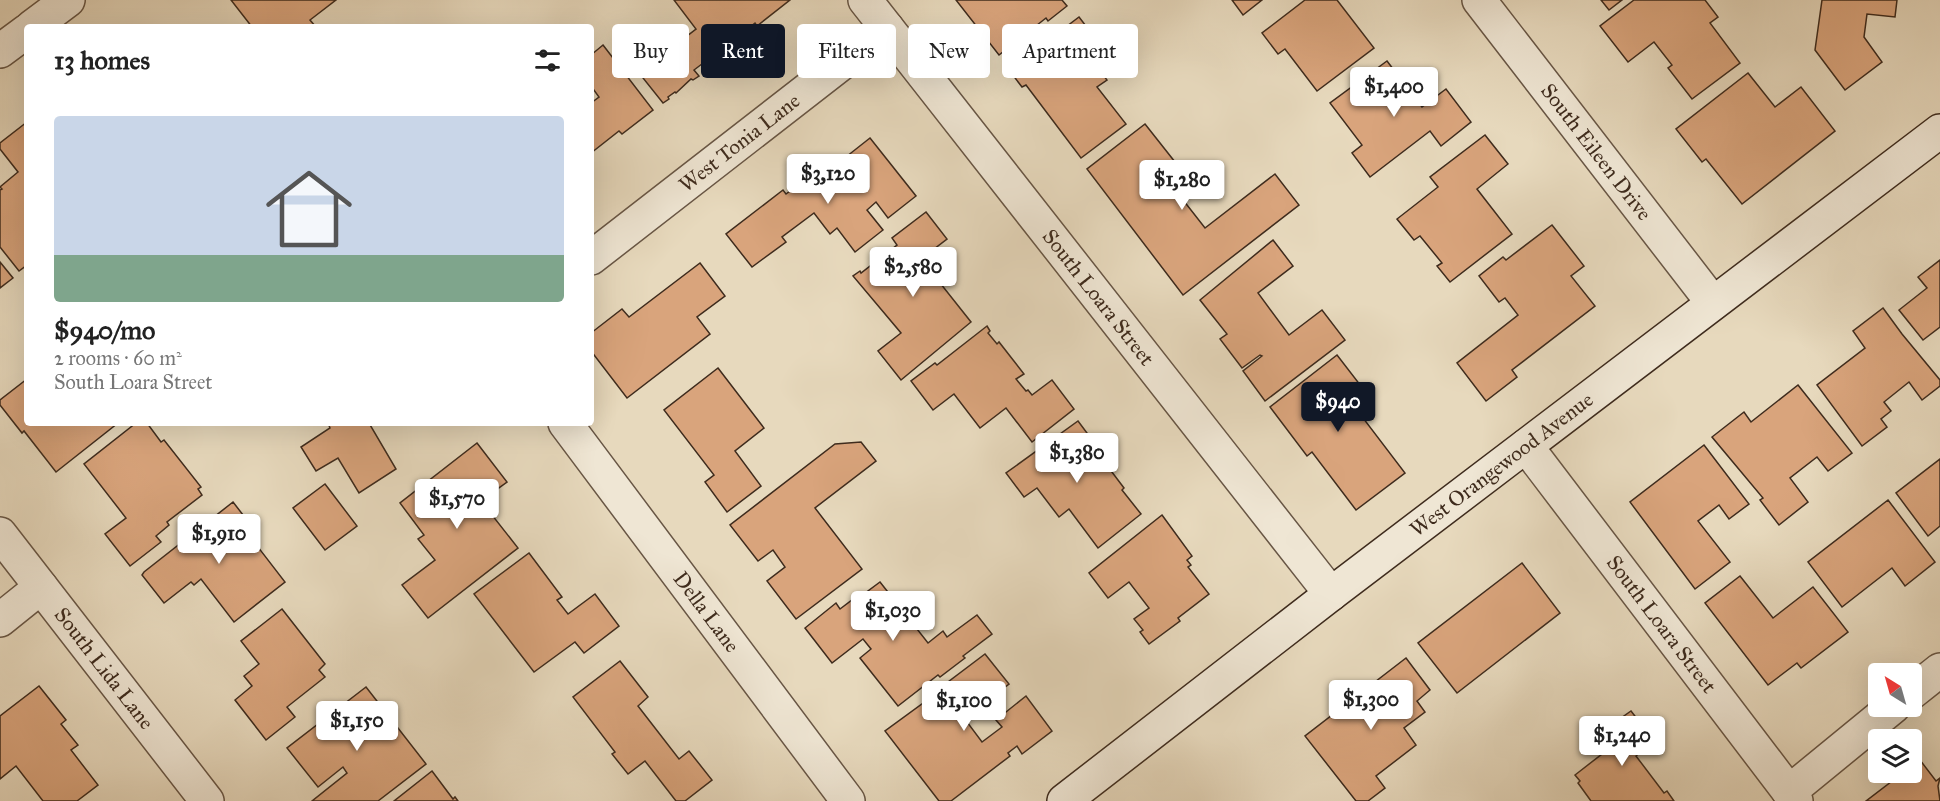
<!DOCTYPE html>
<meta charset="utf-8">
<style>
body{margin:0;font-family:"IM FELL Great Primer",serif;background:#f2f2f2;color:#222;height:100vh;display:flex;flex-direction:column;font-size:22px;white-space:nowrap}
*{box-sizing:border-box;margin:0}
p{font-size:20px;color:#767676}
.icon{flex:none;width:33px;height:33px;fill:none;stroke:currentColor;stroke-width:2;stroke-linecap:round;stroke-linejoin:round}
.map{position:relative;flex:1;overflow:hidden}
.side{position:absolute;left:24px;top:24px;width:570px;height:402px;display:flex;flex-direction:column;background:#fff;border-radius:6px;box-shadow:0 6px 24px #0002}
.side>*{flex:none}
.top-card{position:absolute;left:612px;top:24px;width:570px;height:54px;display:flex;gap:12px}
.needle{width:39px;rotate:323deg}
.buttons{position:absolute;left:1868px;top:663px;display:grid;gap:12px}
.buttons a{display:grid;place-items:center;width:54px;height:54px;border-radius:6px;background:#fff;box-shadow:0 6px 24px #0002;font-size:30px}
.price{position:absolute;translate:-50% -51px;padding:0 14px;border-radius:6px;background:#fff;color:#222;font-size:20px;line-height:39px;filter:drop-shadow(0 2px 3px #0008)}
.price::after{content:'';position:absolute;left:50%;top:36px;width:18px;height:14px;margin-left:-9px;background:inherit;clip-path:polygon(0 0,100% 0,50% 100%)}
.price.on{background:#111827;color:#fff}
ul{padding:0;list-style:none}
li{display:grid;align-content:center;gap:12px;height:318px;padding:0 30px}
li span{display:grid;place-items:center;height:186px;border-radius:6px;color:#555}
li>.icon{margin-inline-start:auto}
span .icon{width:108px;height:108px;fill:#fffc;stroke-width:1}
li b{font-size:26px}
h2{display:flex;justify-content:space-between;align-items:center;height:72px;padding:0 30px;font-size:26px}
.tag{padding:0 21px;border-radius:6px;background:#fff;box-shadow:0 6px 24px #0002;font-size:21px;line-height:54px}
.tag.on{background:#111827;color:#fff}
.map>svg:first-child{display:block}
.building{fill:#d9a47c;stroke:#3e2b1d;stroke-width:1.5}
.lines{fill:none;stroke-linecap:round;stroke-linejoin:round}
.minor-casing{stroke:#685645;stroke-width:36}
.tertiary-casing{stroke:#685645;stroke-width:36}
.secondary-casing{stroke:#3e2b1d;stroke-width:36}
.minor{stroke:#efe6d4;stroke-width:33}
.tertiary{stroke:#efe6d4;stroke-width:33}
.secondary{stroke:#efe6d4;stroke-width:33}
.labels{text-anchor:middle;stroke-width:5;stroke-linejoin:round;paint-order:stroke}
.street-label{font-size:21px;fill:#3e2b1d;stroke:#efe6d4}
</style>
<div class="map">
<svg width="1940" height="801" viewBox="0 0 1940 801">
<rect width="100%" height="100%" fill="#e7d9bd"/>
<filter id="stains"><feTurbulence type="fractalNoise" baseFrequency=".00333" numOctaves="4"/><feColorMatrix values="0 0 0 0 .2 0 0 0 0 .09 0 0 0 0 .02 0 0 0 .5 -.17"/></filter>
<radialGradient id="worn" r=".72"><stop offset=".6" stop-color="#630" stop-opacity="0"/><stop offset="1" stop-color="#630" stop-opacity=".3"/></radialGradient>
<!-- building -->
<g class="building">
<path d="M231,0H336L310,20L316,27H252Z"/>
<path d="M674,0H790L757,26L755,23L740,35L743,38L721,54L719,51L694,70L699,76L693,80L691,79L676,93L675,92L668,97L669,99L663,103L639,73L696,29Z"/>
<path d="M956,0H1062L1067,6L1048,21L1046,18L999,55Z"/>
<path d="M1232,0H1262L1243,15Z"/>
<path d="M1305,0H1337L1374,48L1317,91L1285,49L1278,54L1262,33Z"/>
<path d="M1601,0H1622L1609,10Z"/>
<path d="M1634,0H1705L1718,17L1710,23L1740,63L1692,99L1668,68L1672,65L1654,42L1628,62L1600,26Z"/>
<path d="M1822,0H1897L1895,17L1867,14L1864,37L1882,62L1845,90L1815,50Z"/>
<path d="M1079,17L1096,39L1083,49L1107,80L1097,87L1126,124L1081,158L1026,85L1022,87L1009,70Z"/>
<path d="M603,45L653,110L622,134L619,131L591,153V103L599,97L591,86V55Z"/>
<path d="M1387,61L1422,107L1446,89L1471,122L1441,146L1430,131L1370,177L1352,153L1362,145L1330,103Z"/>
<path d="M1748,73L1775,107L1801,87L1835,131L1742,204L1706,159L1702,162L1676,129Z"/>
<path d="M27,122V265L19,271L0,247V190L2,189L0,187L18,172L0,149V143Z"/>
<path d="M1145,124L1175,162L1162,173L1205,228L1275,174L1299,205L1183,295L1087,169Z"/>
<path d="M1485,135L1508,164L1477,189L1512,234L1450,282L1437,266L1442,263L1420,236L1414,240L1397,219L1438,187L1430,177Z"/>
<path d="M870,138L916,196L888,218L876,202L867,210L883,230L855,252L837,228L830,234L814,213L782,237L786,242L752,267L726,234L783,190L786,194L821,167L829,178L841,169L837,164Z"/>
<path d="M926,212L947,239L921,259L971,322L901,380L878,351L901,333L853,276L860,271L861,273L897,245L892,238Z"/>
<path d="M1552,225L1584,266L1571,276L1595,306L1512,370L1517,377L1486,401L1457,363L1518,315L1505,298L1499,302L1479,276L1503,257L1506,260Z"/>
<path d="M1273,240L1293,266L1258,293L1289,335L1322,310L1345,340L1265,401L1243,371L1262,356L1260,355L1242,368L1220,339L1227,334L1200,300Z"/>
<path d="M1940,260V327L1923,340L1899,310L1927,288L1918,277Z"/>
<path d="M0,262L13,278L0,288Z"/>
<path d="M700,263L725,296L697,317L710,334L627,398L591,351V333L622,309L629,317Z"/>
<path d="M1883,308L1902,334L1940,380V386L1922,400L1909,382L1884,402L1891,411L1881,419L1887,427L1862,446L1817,385L1865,348L1853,331Z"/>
<path d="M987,326L990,331L988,333L997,344L999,342L1024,374L1016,379L1026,391L1028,390L1032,395L1052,380L1074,409L1032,442L1006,408L980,428L954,394L933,410L911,381L935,363L937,365Z"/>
<path d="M1337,355L1361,386L1347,397L1405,473L1356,510L1312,452L1307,456L1270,407Z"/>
<path d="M718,368L764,428L735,451L761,486L727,512L705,482L714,475L664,410Z"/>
<path d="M27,379V423H118L56,472L24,431L22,433L0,405V400Z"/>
<path d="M1798,385L1852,453L1828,471L1817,457L1790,478L1808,502L1779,525L1760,500L1763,498L1712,437L1744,412L1751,422Z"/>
<path d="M1078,421L1093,441L1090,443L1124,488L1122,490L1141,514L1098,548L1069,509L1059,517L1037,488L1024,497L1006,473Z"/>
<path d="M136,423H147L161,442L164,440L201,487L198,489L202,495L167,522L169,525L156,536L161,542L130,566L105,534L126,518L84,464Z"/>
<path d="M328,423H369L396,469L359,493L338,458L316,471L301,447L330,428Z"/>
<path d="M861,442L876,461L815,508L862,569L796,619L767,581L785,567L773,550L758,561L730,525L835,444Z"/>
<path d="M477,443L507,482L481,501L518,548L428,618L402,585L435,560L418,539L424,535L400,503Z"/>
<path d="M1704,445L1749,504L1729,519L1719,505L1698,521L1730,562L1695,589L1630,502Z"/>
<path d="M1940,459V526L1928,536L1896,493Z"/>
<path d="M325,484L357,526L325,550L293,508Z"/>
<path d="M1888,500L1935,562L1905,586L1892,568L1842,607L1808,562Z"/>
<path d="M233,502L257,533L251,538L285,582L234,622L201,579L194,585L191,582L164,603L142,575L144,572Z"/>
<path d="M1162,515L1192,556L1187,560L1191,565L1188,567L1209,594L1178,618L1180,621L1149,644L1140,632L1143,630L1134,619L1149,608L1129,582L1108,598L1089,573Z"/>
<path d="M529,553L562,597L557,600L568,614L595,594L619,626L584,653L575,642L534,672L474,594Z"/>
<path d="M1522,563L1560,613L1457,693L1418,643Z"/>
<path d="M1740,576L1773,618L1813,587L1848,632L1801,668L1797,663L1768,685L1705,603Z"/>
<path d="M880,582L928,643L943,631L947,637L977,615L992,634L963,656L965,658L940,677L938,675L898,706L860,658L871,649L863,639L832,663L805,628L836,603L840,609L852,600L853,602Z"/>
<path d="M282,609L325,664L319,670L325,677L287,707L295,717L266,740L235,700L252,686L244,676L259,664L241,641Z"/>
<path d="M985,654L1009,684L964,718L982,742L1002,727L996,720L1026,696L1052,731L1022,754L1017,746L1008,753L1010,756L951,801H939L885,731L945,687L944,685Z"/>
<path d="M1406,658L1430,690L1417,701L1425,712L1404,728L1416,745L1376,776L1385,788L1368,801H1356L1305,736Z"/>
<path d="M620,661L648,697L638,706L679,759L689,751L712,780L685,801H676L645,761L628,774L612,754L615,752L573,697Z"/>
<path d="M39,686L66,720L61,724L78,745L71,750L98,785L77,801H43L16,766L0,779V716Z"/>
<path d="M366,687L426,764L378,801H312L347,773L343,767L318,787L287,748Z"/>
<path d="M1631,711L1654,741L1636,756L1664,793L1667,791L1674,801H1591L1578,783L1580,781L1575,775L1611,747L1600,733Z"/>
<path d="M1920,760L1936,781L1940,778L1938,786L1940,801H1866L1904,772H1911V767Z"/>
<path d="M432,771L453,799L455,797L458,801H394Z"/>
</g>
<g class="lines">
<!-- minor casing -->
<g class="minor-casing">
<g id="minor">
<path id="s1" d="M865,0L1331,594"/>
<path id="s2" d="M1479,0L1713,303"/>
<path d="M32,27L68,0"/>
<path d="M0,51L27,31"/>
<path id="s3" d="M591,258L887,28"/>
<path id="s4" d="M565,423L848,801"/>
<path id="s5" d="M0,534L207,801"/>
<path d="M0,620L41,587"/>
<path d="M1911,693L1940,670"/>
<path d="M1789,792L1894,706"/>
</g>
</g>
<!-- tertiary casing -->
<g class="tertiary-casing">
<g id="tertiary">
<path id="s6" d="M1526,446L1796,801"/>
</g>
</g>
<!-- secondary casing -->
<g class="secondary-casing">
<g id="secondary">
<path id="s7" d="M1064,801L1331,594L1940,131"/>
</g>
</g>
<!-- minor -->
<use href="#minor" class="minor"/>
<!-- tertiary -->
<use href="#tertiary" class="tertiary"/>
<!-- secondary -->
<use href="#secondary" class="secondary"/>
</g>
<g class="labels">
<!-- street labels -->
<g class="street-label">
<text dy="7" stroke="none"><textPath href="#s3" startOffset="188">West Tonia Lane</textPath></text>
<text dy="7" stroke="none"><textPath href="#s2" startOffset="192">South Eileen Drive</textPath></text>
<text dy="7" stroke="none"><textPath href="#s1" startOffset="378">South Loara Street</textPath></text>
<text dy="7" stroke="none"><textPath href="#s7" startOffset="552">West Orangewood Avenue</textPath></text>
<text dy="7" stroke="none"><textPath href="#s4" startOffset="236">Della Lane</textPath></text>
<text dy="7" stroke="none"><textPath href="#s6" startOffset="224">South Loara Street</textPath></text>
<text dy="7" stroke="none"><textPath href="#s5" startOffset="170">South Lida Lane</textPath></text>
</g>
</g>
<rect width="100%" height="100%" filter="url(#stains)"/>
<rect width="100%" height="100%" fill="url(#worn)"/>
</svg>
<div class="buttons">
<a><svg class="needle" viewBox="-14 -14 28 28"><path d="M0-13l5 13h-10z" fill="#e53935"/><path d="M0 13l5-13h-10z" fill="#767676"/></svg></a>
<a><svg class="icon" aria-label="layers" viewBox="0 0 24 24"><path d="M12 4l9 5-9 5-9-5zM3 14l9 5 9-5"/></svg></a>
</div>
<b class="price" style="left:1394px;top:118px">$1,400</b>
<b class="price" style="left:828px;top:205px">$3,120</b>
<b class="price" style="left:1182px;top:211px">$1,280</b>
<b class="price" style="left:913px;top:298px">$2,580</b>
<b class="price on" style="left:1338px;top:433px">$940</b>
<b class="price" style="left:1077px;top:484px">$1,380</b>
<b class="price" style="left:457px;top:530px">$1,570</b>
<b class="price" style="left:219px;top:565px">$1,910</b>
<b class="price" style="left:893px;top:642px">$1,030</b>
<b class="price" style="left:1371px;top:731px">$1,300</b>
<b class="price" style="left:964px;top:732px">$1,100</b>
<b class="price" style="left:357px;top:752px">$1,150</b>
<b class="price" style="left:1622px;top:767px">$1,240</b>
<div class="top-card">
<a class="tag">Buy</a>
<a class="tag on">Rent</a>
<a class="tag">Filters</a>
<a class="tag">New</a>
<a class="tag">Apartment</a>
</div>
<section class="side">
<h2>13 homes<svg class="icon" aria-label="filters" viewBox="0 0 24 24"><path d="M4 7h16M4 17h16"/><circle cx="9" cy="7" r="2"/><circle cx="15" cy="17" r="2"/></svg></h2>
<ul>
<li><span style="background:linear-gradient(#c9d6e8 75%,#7fa58c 0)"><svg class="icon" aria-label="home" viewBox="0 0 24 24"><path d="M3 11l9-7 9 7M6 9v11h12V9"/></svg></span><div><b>$940/mo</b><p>2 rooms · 60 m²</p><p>South Loara Street</p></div></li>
</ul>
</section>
</div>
